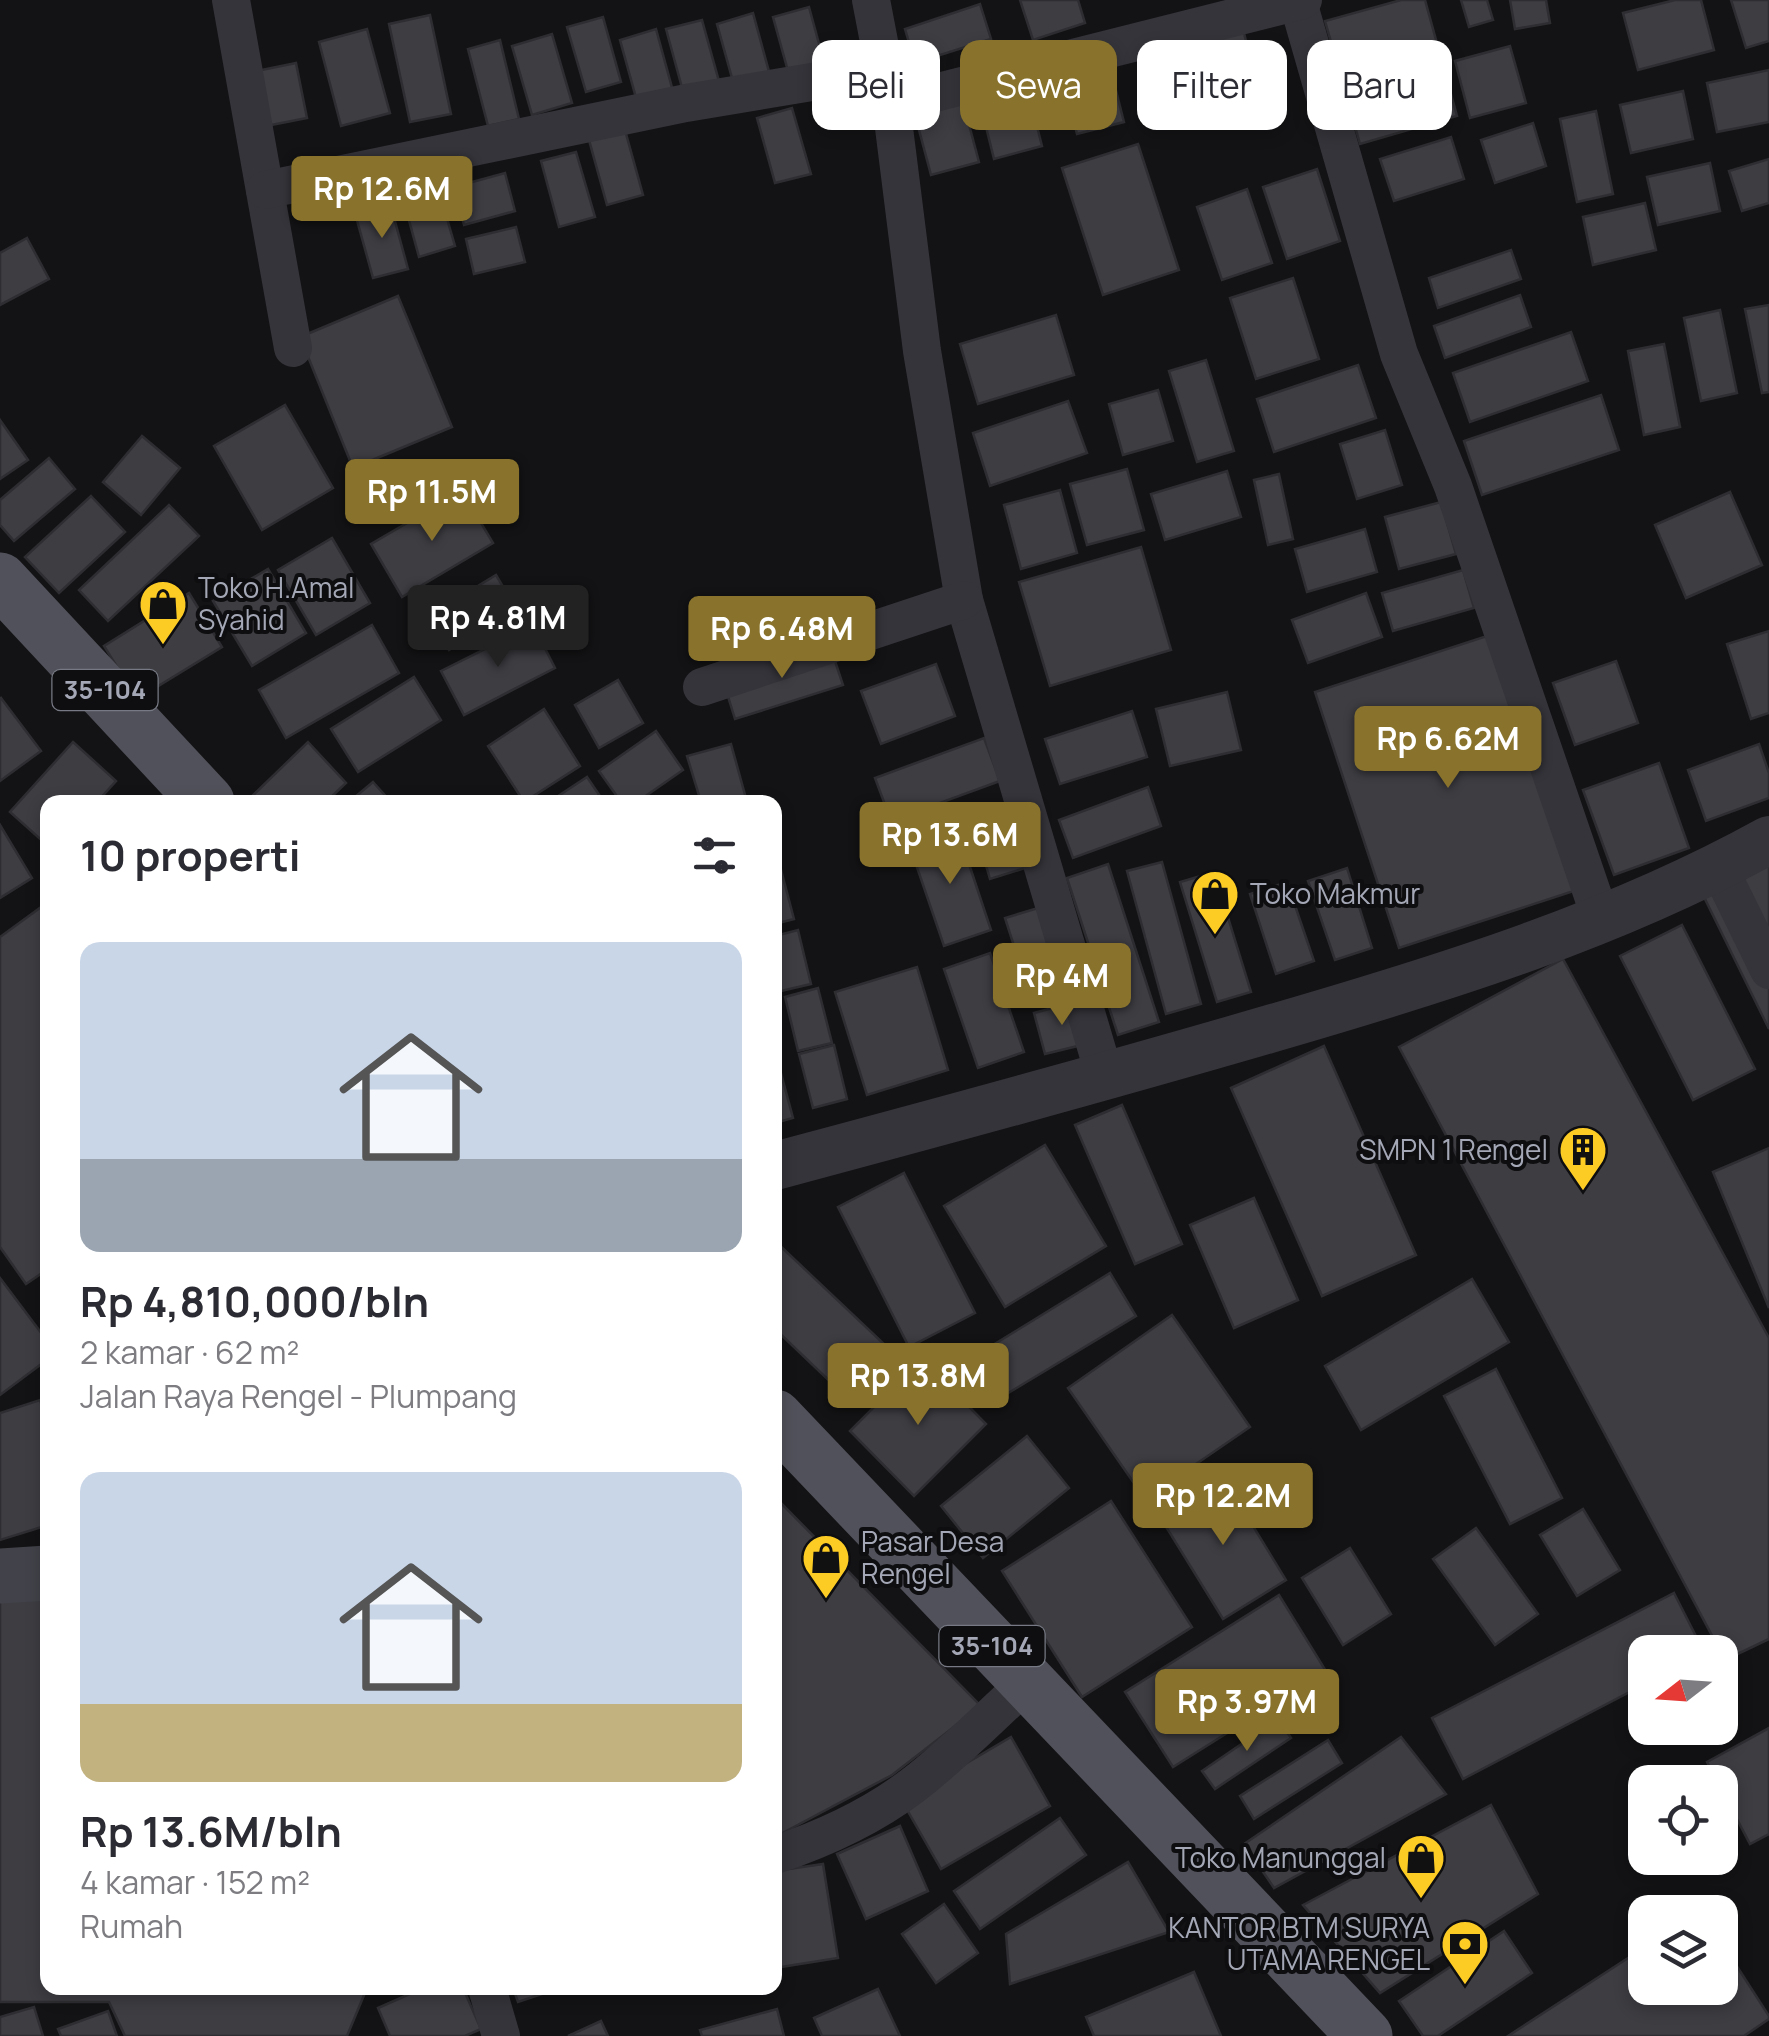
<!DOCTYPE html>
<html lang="id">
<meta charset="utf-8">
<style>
body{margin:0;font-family:Manrope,sans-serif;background:#f7f7f7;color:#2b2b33;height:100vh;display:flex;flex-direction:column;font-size:38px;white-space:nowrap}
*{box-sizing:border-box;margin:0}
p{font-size:32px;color:#7c7c81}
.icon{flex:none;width:55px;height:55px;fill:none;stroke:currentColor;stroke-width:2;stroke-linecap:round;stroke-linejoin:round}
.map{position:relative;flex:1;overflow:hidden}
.details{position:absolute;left:40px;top:795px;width:742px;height:1200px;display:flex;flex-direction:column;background:#fff;border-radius:20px;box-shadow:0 5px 15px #0003}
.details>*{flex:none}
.banner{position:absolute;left:812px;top:40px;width:805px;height:90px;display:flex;gap:20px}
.needle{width:65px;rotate:253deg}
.buttons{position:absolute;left:1628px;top:1635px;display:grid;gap:20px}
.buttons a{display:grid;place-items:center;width:110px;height:110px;border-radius:20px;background:#fff;box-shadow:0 5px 15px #0003;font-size:50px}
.price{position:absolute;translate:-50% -85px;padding:0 22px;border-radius:10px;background:#89732c;color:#fff;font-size:32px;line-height:65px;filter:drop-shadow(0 2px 5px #0008)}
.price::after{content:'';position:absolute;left:50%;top:60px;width:30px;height:22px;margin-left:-15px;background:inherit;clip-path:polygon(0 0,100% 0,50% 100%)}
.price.selected{background:#222;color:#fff}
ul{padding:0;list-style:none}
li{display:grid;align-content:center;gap:20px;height:530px;padding:0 40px}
li span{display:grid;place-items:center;height:310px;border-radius:20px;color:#555}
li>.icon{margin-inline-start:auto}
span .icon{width:180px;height:180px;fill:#fffc;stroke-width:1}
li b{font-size:42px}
h2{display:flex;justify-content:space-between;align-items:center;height:120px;padding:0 40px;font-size:42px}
.tag{padding:0 35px;border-radius:20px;background:#fff;box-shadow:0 5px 15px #0003;font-size:35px;line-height:90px}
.tag.selected{background:#89732c;color:#fff}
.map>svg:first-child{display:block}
.building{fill:#3d3d42;stroke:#2e2d31;stroke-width:2.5}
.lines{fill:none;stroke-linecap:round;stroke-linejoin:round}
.minor{stroke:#34343a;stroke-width:38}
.tertiary{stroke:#34343a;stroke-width:48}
.secondary{stroke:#42434a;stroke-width:55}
.primary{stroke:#50515a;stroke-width:55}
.labels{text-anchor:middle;stroke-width:8;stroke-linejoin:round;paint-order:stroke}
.shield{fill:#0e0e10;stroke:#777a84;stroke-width:2.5}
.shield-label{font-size:25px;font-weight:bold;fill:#a4a8b6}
.poi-label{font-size:28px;fill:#a4a8b6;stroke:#0e0e10;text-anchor:start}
</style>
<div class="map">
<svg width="1769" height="2036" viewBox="0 0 1769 2036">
<rect width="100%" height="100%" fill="#131315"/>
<!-- building -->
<g class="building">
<path d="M1020,0H1078L1085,23L1033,40Z"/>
<path d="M1401,0H1425L1457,116L1360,144L1325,21Z"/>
<path d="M1461,0H1487L1493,20L1469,27Z"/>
<path d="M1510,0H1546L1550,23L1515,29Z"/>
<path d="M1675,0H1701L1714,50L1638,70L1623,13Z"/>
<path d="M1731,0H1769V41L1746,48Z"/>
<path d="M980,4L991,39L915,63L905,29Z"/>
<path d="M809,7L827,73L791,82L773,17Z"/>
<path d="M753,13L771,79L735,89L717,24Z"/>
<path d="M430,15L451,114L410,122L389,24Z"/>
<path d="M603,17L621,82L586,92L567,27Z"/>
<path d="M702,20L720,85L684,95L666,29Z"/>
<path d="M367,29L390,113L341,126L319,42Z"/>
<path d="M656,29L674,95L638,105L620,40Z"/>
<path d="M1243,29L1258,89L1210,101L1195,42Z"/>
<path d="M552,34L572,103L532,115L512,46Z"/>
<path d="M500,40L519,119L488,126L468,49Z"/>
<path d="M1187,43L1202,102L1154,115L1139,55Z"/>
<path d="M1510,46L1526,103L1470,118L1455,61Z"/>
<path d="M296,63L307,118L261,127L251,72Z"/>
<path d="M1109,63L1124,122L1077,134L1062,75Z"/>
<path d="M1769,70V122L1717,132L1707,83Z"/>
<path d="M1027,87L1042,146L994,159L979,99Z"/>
<path d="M1683,91L1693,139L1631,153L1620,105Z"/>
<path d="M963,102L979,162L931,175L915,115Z"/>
<path d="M792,108L811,174L775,183L757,118Z"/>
<path d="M1596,111L1613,194L1577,202L1560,119Z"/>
<path d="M1533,123L1546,166L1495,183L1481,140Z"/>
<path d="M625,130L643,195L607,205L589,140Z"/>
<path d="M1451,137L1464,179L1394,201L1380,159Z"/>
<path d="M1138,144L1179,270L1103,295L1062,168Z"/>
<path d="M576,152L595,217L559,227L541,161Z"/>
<path d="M1769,159V203L1742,211L1729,171Z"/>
<path d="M1710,163L1720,211L1658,225L1647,177Z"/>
<path d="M1317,169L1340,241L1287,259L1263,187Z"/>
<path d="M505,173L515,211L464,225L454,187Z"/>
<path d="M436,181L455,246L419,257L401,191Z"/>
<path d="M1247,189L1272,263L1222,280L1197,207Z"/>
<path d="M390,203L408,269L373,278L355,213Z"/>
<path d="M1645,203L1656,250L1593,265L1583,217Z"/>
<path d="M516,227L525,262L474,274L466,239Z"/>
<path d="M27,238L49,279L0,305V253Z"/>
<path d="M1511,250L1521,279L1438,308L1429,278Z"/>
<path d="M1293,278L1319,359L1256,379L1230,298Z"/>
<path d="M1520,295L1531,327L1445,358L1434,326Z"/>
<path d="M398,296L452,427L353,468L300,337Z"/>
<path d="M1769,305V392L1762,393L1745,309Z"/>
<path d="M1720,310L1737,393L1701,401L1684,318Z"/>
<path d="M1056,315L1074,375L978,404L960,344Z"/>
<path d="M1571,332L1588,381L1470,422L1453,373Z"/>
<path d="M1664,344L1680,427L1644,435L1628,351Z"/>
<path d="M1206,360L1234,451L1197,462L1169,371Z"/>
<path d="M1358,365L1376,418L1274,452L1257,399Z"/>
<path d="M1158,390L1173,441L1123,455L1109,404Z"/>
<path d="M1601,395L1619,450L1482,495L1464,441Z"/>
<path d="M1068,401L1087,453L990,486L973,433Z"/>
<path d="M285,405L333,488L262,530L214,446Z"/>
<path d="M0,420L28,460L0,479Z"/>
<path d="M1385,430L1402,485L1357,499L1340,444Z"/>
<path d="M142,436L180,468L141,515L103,482Z"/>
<path d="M49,458L75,489L14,541L0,525V500Z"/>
<path d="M1127,469L1144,530L1087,545L1070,484Z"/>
<path d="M1227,471L1241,517L1165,540L1151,494Z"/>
<path d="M1279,474L1293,539L1268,545L1254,480Z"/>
<path d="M1060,490L1077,553L1021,569L1004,505Z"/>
<path d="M462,491L493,543L402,597L371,544Z"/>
<path d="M1730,492L1762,565L1686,598L1655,525Z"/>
<path d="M91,496L125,532L59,593L25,557Z"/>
<path d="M1441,502L1456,554L1399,569L1385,517Z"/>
<path d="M169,505L199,536L108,621L79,590Z"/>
<path d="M1365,529L1377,572L1307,592L1295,549Z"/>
<path d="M332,538L370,603L316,635L278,570Z"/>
<path d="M1141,547L1171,650L1050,686L1019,582Z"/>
<path d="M268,569L306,633L252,666L213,601Z"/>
<path d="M1463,570L1474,608L1393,631L1382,593Z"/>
<path d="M496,575L517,610L449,650L430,615Z"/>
<path d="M189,593L222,647L137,699L104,646Z"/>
<path d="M1366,593L1382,637L1308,663L1292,620Z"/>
<path d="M372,625L399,673L286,738L259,690Z"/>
<path d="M533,625L555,668L464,715L441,671Z"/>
<path d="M1769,631V713L1751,719L1727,644Z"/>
<path d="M1496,633L1580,889L1399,948L1315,692Z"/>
<path d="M829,643L843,685L735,719L722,677Z"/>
<path d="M1616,661L1638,723L1575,745L1553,683Z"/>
<path d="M936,664L955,716L881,744L861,691Z"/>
<path d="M414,677L441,720L358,772L331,729Z"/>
<path d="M618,680L643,723L599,748L575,705Z"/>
<path d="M1227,692L1241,750L1170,766L1156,709Z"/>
<path d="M1,698L41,751L0,781V699Z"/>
<path d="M544,709L580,766L524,802L488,746Z"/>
<path d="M1132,711L1147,757L1060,784L1045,739Z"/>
<path d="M656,731L683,770L637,802H621L599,771Z"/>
<path d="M984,738L1000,781L891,821L875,778Z"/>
<path d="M73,742L116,781L97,802H48V846L10,812Z"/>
<path d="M308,742L346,783L326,802H249L247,801Z"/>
<path d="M731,744L747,802H701L687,756Z"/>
<path d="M1759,744L1769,773V798L1706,821L1688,770Z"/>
<path d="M1659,763L1689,848L1614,875L1583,790Z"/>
<path d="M587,777L604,802H549Z"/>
<path d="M373,782L391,802H349Z"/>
<path d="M1148,787L1161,826L1073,858L1059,820Z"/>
<path d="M1023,803L1041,863L990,879L972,819Z"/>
<path d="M0,825L32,878L0,898Z"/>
<path d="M957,828L991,930L944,946L909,844Z"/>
<path d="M1162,862L1201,1004L1166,1014L1127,871Z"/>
<path d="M1769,862V1029L1703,895Z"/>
<path d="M1108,864L1159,1022L1118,1035L1067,878Z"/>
<path d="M780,866L794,919L775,924V867Z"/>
<path d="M1347,868L1372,948L1335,960L1308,881Z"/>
<path d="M1214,872L1251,992L1217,1002L1180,882Z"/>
<path d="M1287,882L1314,961L1276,974L1250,894Z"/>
<path d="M48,902V1269L26,1284L0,1247V937Z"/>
<path d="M1048,905L1074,985L1031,999L1005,918Z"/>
<path d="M1682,925L1755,1069L1693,1100L1620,956Z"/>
<path d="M798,930L811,984L777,992L775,936Z"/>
<path d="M990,953L1024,1052L978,1068L944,969Z"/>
<path d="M1563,959L1769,1338V1639L1725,1660L1399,1047Z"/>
<path d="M917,967L948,1070L867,1095L835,992Z"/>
<path d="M818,988L832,1043L798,1051L785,997Z"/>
<path d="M1079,1001L1090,1043L1045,1054L1034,1013Z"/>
<path d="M834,1045L847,1099L813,1108L799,1054Z"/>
<path d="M1324,1046L1416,1255L1322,1296L1231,1088Z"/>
<path d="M775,1051L793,1118L775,1123Z"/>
<path d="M1122,1105L1182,1244L1135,1264L1075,1125Z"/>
<path d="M1045,1145L1106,1246L1005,1307L944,1206Z"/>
<path d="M1769,1148V1308L1713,1172Z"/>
<path d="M904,1173L975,1313L909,1347L838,1207Z"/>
<path d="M1254,1198L1298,1300L1234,1328L1190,1225Z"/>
<path d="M775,1241L885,1345L841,1392L775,1329Z"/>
<path d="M1110,1273L1136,1316L1005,1395L980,1353Z"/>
<path d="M0,1278L48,1342V1359L0,1395Z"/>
<path d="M1472,1279L1509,1342L1361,1430L1325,1366Z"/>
<path d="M1172,1315L1250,1427L1145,1499L1068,1388Z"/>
<path d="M922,1359L986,1424L914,1496L850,1431Z"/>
<path d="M1496,1369L1562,1498L1510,1524L1444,1396Z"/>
<path d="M40,1400L48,1423V1525L0,1540V1413Z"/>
<path d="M1027,1436L1069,1488L983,1558L941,1506Z"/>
<path d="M1223,1477L1286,1580L1223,1619L1160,1517Z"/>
<path d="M775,1497L981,1706L892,1775L775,1837Z"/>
<path d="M1111,1501L1192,1627L1082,1697L1002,1571Z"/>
<path d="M1583,1509L1620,1570L1577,1596L1540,1535Z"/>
<path d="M1476,1528L1538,1614L1495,1645L1433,1559Z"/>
<path d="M1350,1548L1391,1614L1343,1645L1302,1578Z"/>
<path d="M1674,1593L1704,1652H1645V1684L1463,1779L1432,1718Z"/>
<path d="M48,1594V1988H367L347,2036H125L109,2002H0V1596Z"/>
<path d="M1279,1595L1326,1671L1173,1767L1125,1692Z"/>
<path d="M1278,1719L1291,1738L1215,1789L1202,1771Z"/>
<path d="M1769,1728V1834L1750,1844L1707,1762Z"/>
<path d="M1011,1737L1050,1806L941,1869L902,1801Z"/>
<path d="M1401,1737L1446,1794L1274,1888L1244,1844Z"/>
<path d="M1328,1740L1342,1763L1254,1819L1240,1796Z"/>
<path d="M1491,1805L1538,1894L1380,1993L1303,1905Z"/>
<path d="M1060,1818L1086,1855L980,1929L954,1891Z"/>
<path d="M900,1826L928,1891L866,1919L837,1854Z"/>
<path d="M1128,1862L1169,1932L1010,1984L1006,1934Z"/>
<path d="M823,1864L838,1958L775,1968V1871Z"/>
<path d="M944,1904L978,1953L936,1983L902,1934Z"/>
<path d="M1504,1931L1532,1973L1438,2036H1423L1399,2001Z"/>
<path d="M1720,1940L1769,2016V2019L1744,2036H1508L1645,1947V1988H1720Z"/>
<path d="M1194,1972L1221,2036H1094L1086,2017Z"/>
<path d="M423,1988H463L481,2029L465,2036H390L378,2008Z"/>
<path d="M513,1988H560L518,2002Z"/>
<path d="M878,1989L900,2036H822L814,2018Z"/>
<path d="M34,2007L43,2036H0V2017Z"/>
<path d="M777,2009L784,2036H702L700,2030Z"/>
<path d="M108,2011L117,2036H61L58,2029Z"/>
<path d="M601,2021L608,2036H568Z"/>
</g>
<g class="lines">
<!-- minor -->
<g class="minor">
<path d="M231,0L293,348"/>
<path d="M871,0L891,104L922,351L964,600L1105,1077"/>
<path d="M1298,2L1399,354L1453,486L1602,922"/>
<path d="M891,104L1303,0"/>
<path d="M265,190L686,103L884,70"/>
<path d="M702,687L964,600"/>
<path d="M1719,868L1769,970"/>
<path d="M775,1855C823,1839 871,1817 912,1786C953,1755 989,1717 1027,1683"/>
<path d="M487,1988L501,2036"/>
</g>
<!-- tertiary -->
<path class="tertiary" d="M775,1166C944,1121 1112,1075 1280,1026C1448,977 1615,925 1769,840"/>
<!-- secondary -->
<path class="secondary" d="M0,1576L48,1573"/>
<!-- primary -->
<g class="primary">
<path d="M0,580L207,802"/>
<path d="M775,1417L1365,2036"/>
</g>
</g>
<!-- icons -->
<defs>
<g id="shop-pin" transform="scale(2.5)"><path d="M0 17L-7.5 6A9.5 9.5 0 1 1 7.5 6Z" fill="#fccb24" stroke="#0e0e10"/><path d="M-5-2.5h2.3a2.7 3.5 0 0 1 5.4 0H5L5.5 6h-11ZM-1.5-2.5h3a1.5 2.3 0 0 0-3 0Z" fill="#111"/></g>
<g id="building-pin" transform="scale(2.5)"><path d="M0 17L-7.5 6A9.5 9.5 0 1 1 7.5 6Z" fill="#fccb24" stroke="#0e0e10"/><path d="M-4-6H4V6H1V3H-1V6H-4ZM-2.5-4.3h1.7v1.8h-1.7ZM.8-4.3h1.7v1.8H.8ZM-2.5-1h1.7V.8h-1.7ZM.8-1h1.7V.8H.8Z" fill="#111"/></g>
<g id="bank-pin" transform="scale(2.5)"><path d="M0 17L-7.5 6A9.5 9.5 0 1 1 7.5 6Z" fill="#fccb24" stroke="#0e0e10"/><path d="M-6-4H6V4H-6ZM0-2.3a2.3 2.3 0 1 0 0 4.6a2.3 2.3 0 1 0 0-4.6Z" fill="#111"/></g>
</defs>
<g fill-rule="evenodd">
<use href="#shop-pin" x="163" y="604"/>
<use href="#shop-pin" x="1215" y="894"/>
<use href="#building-pin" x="1583" y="1150"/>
<use href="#shop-pin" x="826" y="1558"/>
<use href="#shop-pin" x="1421" y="1858"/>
<use href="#bank-pin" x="1465" y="1944"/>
</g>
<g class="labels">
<!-- shield labels -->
<g class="shield">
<rect x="52.5" y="670" width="105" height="40" rx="8"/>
<rect x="939.5" y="1626" width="105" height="40" rx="8"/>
</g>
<g class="shield-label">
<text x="105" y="699">35-104</text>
<text x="992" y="1655">35-104</text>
</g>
<!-- poi labels -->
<g class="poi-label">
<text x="198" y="598">Toko H.Amal<tspan x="198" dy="32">Syahid</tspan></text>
<text x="1250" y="904">Toko Makmur</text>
<text x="1548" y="1160" text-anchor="end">SMPN 1 Rengel</text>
<text x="861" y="1552">Pasar Desa<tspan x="861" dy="32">Rengel</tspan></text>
<text x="1386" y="1868" text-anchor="end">Toko Manunggal</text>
<text x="1430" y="1938" text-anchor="end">KANTOR BTM SURYA<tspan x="1430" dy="32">UTAMA RENGEL</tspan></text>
</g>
</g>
</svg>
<div class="buttons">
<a><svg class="needle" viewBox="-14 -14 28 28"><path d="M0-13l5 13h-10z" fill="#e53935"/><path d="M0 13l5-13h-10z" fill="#7c7c81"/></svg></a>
<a><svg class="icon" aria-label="locate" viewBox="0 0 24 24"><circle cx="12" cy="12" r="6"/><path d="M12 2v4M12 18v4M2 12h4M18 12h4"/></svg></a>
<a><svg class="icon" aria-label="layers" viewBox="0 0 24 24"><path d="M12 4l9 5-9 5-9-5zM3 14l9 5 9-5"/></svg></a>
</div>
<b class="price" style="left:382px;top:241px">Rp 12.6M</b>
<b class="price" style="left:432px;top:544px">Rp 11.5M</b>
<b class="price selected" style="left:498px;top:670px">Rp 4.81M</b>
<b class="price" style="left:782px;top:681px">Rp 6.48M</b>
<b class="price" style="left:1448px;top:791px">Rp 6.62M</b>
<b class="price" style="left:950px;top:887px">Rp 13.6M</b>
<b class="price" style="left:1062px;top:1028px">Rp 4M</b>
<b class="price" style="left:918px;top:1428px">Rp 13.8M</b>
<b class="price" style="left:1223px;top:1548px">Rp 12.2M</b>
<b class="price" style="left:1247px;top:1754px">Rp 3.97M</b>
<div class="banner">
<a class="tag">Beli</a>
<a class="tag selected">Sewa</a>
<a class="tag">Filter</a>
<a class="tag">Baru</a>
</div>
<section class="details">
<h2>10 properti<svg class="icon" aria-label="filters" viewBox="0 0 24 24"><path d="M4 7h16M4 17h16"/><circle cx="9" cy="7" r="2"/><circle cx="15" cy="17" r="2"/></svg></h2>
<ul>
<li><span style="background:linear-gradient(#c9d6e8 70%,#9aa5b1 0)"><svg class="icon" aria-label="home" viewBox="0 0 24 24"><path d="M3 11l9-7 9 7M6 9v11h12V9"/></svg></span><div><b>Rp 4,810,000/bln</b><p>2 kamar · 62 m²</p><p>Jalan Raya Rengel - Plumpang</p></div></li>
<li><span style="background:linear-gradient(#c9d6e8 75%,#c2b280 0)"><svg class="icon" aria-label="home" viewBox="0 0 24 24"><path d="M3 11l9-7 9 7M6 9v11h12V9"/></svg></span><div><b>Rp 13.6M/bln</b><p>4 kamar · 152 m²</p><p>Rumah</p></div></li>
</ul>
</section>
</div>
